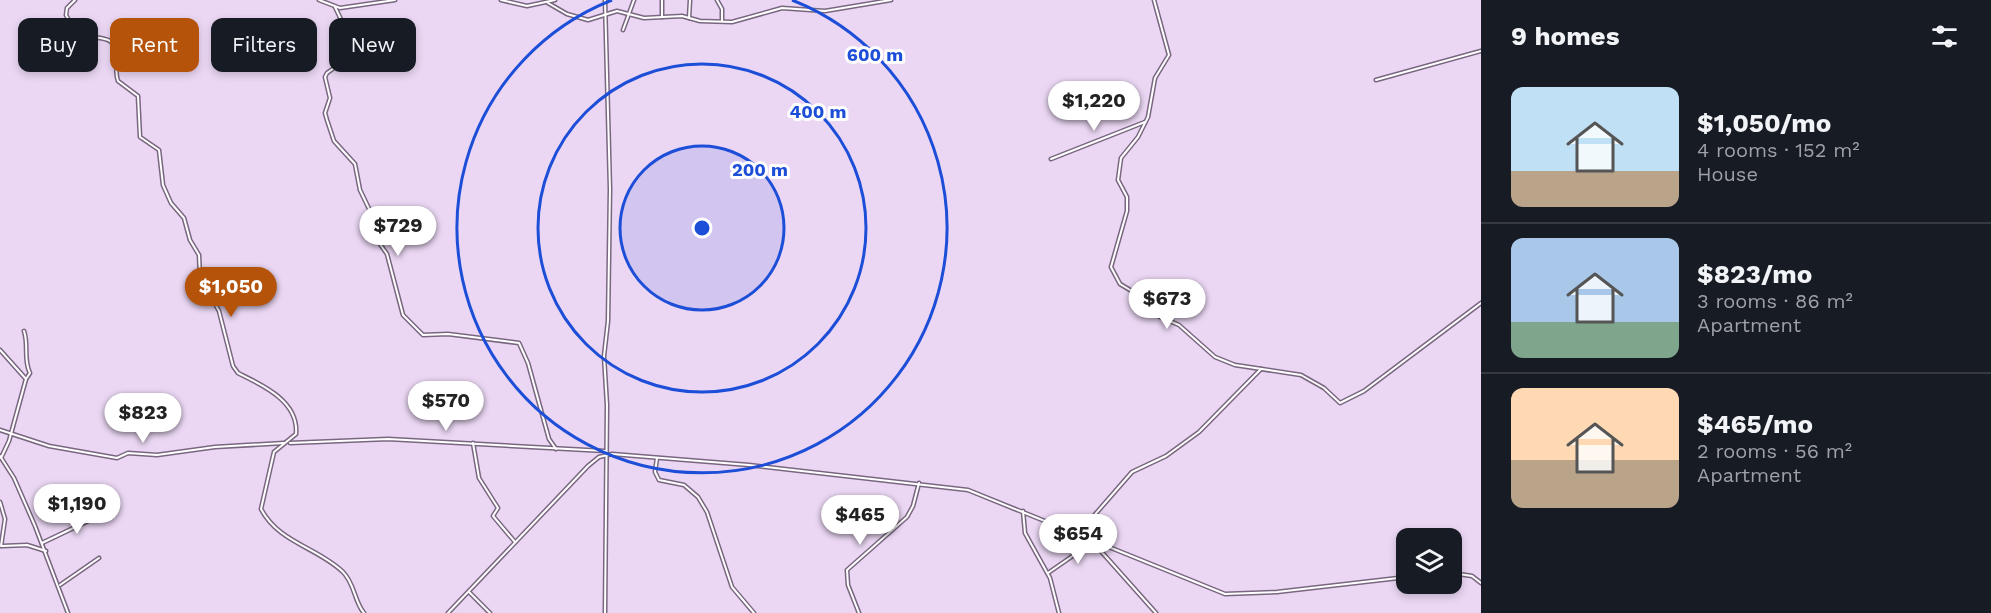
<!DOCTYPE html>
<meta charset="utf-8">
<style>
body{margin:0;font-family:"Work Sans",sans-serif;background:#242831;color:#f1f3f6;height:100vh;display:flex;flex-direction:column;font-size:22px;white-space:nowrap}
*{box-sizing:border-box;margin:0}
p{font-size:20px;color:#9ea1a6}
.icon{flex:none;width:33px;height:33px;fill:none;stroke:currentColor;stroke-width:2;stroke-linecap:round;stroke-linejoin:round}
.map{position:relative;flex:1;overflow:hidden}
.sheet{display:flex;flex-direction:column;background:#171b24;width:510px}
.sheet>*{flex:none}
.top-card{position:absolute;left:18px;top:18px;width:570px;height:54px;display:flex;gap:12px}
.tools{position:absolute;left:1396px;top:528px;display:grid;gap:12px}
.tools a{display:grid;place-items:center;width:66px;height:66px;border-radius:12px;background:#171b24;box-shadow:0 3px 9px #0003;font-size:30px}
.price{position:absolute;translate:-50% -51px;padding:0 14px;border-radius:21px;background:#fff;color:#222;font-size:20px;line-height:39px;filter:drop-shadow(0 2px 3px #0008)}
.price::after{content:'';position:absolute;left:50%;top:36px;width:18px;height:14px;margin-left:-9px;background:inherit;clip-path:polygon(0 0,100% 0,50% 100%)}
.price.current{background:#b45309;color:#fff}
ul{padding:0;list-style:none}
li{display:flex;align-items:center;gap:18px;height:150px;padding:0 30px}
li+li{border-top:2px solid #363941}
li span{display:grid;place-items:center;flex:none;width:168px;height:120px;border-radius:12px;color:#555}
li>.icon{margin-inline-start:auto}
span .icon{width:72px;height:72px;fill:#fffc;stroke-width:1}
li b{font-size:26px}
h2{display:flex;justify-content:space-between;align-items:center;height:72px;padding:0 30px;font-size:26px}
.tag{padding:0 21px;border-radius:12px;background:#171b24;box-shadow:0 3px 9px #0003;font-size:21px;line-height:54px}
.tag.current{background:#b45309;color:#fff}
main{display:flex;flex:1;min-height:0}
.map>svg:first-child{display:block}
.lines{fill:none;stroke-linecap:round;stroke-linejoin:round}
.minor-casing{stroke:#796780;stroke-width:5}
.minor{stroke:#fff;stroke-width:2}
.ring{fill:none;stroke:#1d4ed8;stroke-width:3}
.centre{fill:#1d4ed8;stroke:#fff;stroke-width:3}
.ring-label{font-size:18px;text-anchor:middle;font-weight:bold;fill:#1d4ed8;stroke:#fff;stroke-width:6;stroke-linejoin:round;paint-order:stroke}
</style>
<main>
<div class="map">
<svg width="1481" height="613" viewBox="0 0 1481 613">
<rect width="100%" height="100%" fill="#ebd7f4"/>
<g class="lines">
<!-- minor casing -->
<g class="minor-casing">
<g id="minor">
<path d="M75,0L67,8L66,15C82,48 108,30 115,47C119,58 114,70 118,81L138,96L140,137L159,150L163,185L171,203L184,218L190,240L199,255L200,276L219,311L233,366L238,373C262,385 299,401 296,434L274,452L261,509C279,543 317,547 343,572C355,584 354,601 364,613"/>
<path d="M319,0L340,8L395,0"/>
<path d="M501,0L527,6L555,0"/>
<path d="M605,0L610,189L608,321L604,356L607,405L605,613"/>
<path d="M662,0V17"/>
<path d="M717,0L722,9V21"/>
<path d="M1154,0L1169,55L1155,78L1148,117L1138,137L1121,158L1118,180L1127,197V211L1111,267L1120,284L1140,296L1158,316L1179,325L1215,357L1235,365L1301,375L1324,388L1340,403L1364,391L1481,303"/>
<path d="M548,3L567,14L588,20L617,11L644,18L682,16L700,21L732,22L782,8L825,11L891,0"/>
<path d="M335,7L350,38L345,47L344,61L327,73L325,77L330,98L325,113L327,120L334,141L355,164L360,190L373,217L375,237L387,254L403,315L423,335L448,334L519,343L528,363L549,439L556,449"/>
<path d="M689,18L690,0"/>
<path d="M623,30L634,0"/>
<path d="M1376,80L1481,51"/>
<path d="M1051,159L1145,122"/>
<path d="M24,331C29,346 23,359 30,373L26,379"/>
<path d="M0,350L26,379L9,441L1,458"/>
<path d="M0,430L49,446L117,458L128,453L157,455L215,447L284,443"/>
<path d="M290,443L388,439L605,451"/>
<path d="M473,443L479,478L498,508L493,516L515,542"/>
<path d="M0,456L14,478L35,526L68,613"/>
<path d="M657,458L655,472L659,480L684,485L698,497L707,512L732,587L754,613"/>
<path d="M0,502L5,519L1,546"/>
<path d="M1023,511L1025,533L1050,578L1059,613"/>
<path d="M1078,534L1132,472L1166,456L1199,432L1261,369"/>
<path d="M1091,540L1156,613"/>
<path d="M42,543L105,513"/>
<path d="M2,546L27,545L46,551"/>
<path d="M1048,573L1074,555L1087,538"/>
<path d="M1452,573L1472,576L1481,583"/>
<path d="M60,585L99,558"/>
<path d="M469,592L490,613"/>
<path d="M448,613L588,466L599,457L612,454L749,465L968,490L1225,594L1277,592L1407,577"/>
<path d="M859,613L848,585L847,570L907,517L913,506L919,483"/>
</g>
</g>
<!-- minor -->
<use href="#minor" class="minor"/>
</g>
<!-- distance rings -->
<circle cx="702" cy="228" r="82" fill="#1d4ed8" fill-opacity=".12"/>
<g class="ring">
<circle cx="702" cy="228" r="82"/>
<circle cx="702" cy="228" r="164"/>
<path d="M792 0A245 245 0 1 1 612 0"/>
</g>
<circle cx="702" cy="228" r="9" class="centre"/>
<g class="ring-label">
<text x="875" y="61">600 m</text>
<text x="818" y="118">400 m</text>
<text x="760" y="176">200 m</text>
</g>
</svg>
<div class="tools">
<a><svg class="icon" aria-label="layers" viewBox="0 0 24 24"><path d="M12 4l9 5-9 5-9-5zM3 14l9 5 9-5"/></svg></a>
</div>
<b class="price" style="left:1094px;top:132px">$1,220</b>
<b class="price" style="left:398px;top:257px">$729</b>
<b class="price current" style="left:231px;top:318px">$1,050</b>
<b class="price" style="left:1167px;top:330px">$673</b>
<b class="price" style="left:446px;top:432px">$570</b>
<b class="price" style="left:143px;top:444px">$823</b>
<b class="price" style="left:77px;top:535px">$1,190</b>
<b class="price" style="left:860px;top:546px">$465</b>
<b class="price" style="left:1078px;top:565px">$654</b>
<div class="top-card">
<a class="tag">Buy</a>
<a class="tag current">Rent</a>
<a class="tag">Filters</a>
<a class="tag">New</a>
</div>
</div>
<section class="sheet">
<h2>9 homes<svg class="icon" aria-label="filters" viewBox="0 0 24 24"><path d="M4 7h16M4 17h16"/><circle cx="9" cy="7" r="2"/><circle cx="15" cy="17" r="2"/></svg></h2>
<ul>
<li><span style="background:linear-gradient(#bfe0f5 70%,#b9a48a 0)"><svg class="icon" aria-label="home" viewBox="0 0 24 24"><path d="M3 11l9-7 9 7M6 9v11h12V9"/></svg></span><div><b>$1,050/mo</b><p>4 rooms · 152 m²</p><p>House</p></div></li>
<li><span style="background:linear-gradient(#a9c7e8 70%,#7fa58c 0)"><svg class="icon" aria-label="home" viewBox="0 0 24 24"><path d="M3 11l9-7 9 7M6 9v11h12V9"/></svg></span><div><b>$823/mo</b><p>3 rooms · 86 m²</p><p>Apartment</p></div></li>
<li><span style="background:linear-gradient(#ffd9b3 60%,#b9a48a 0)"><svg class="icon" aria-label="home" viewBox="0 0 24 24"><path d="M3 11l9-7 9 7M6 9v11h12V9"/></svg></span><div><b>$465/mo</b><p>2 rooms · 56 m²</p><p>Apartment</p></div></li>
</ul>
</section>
</main>
